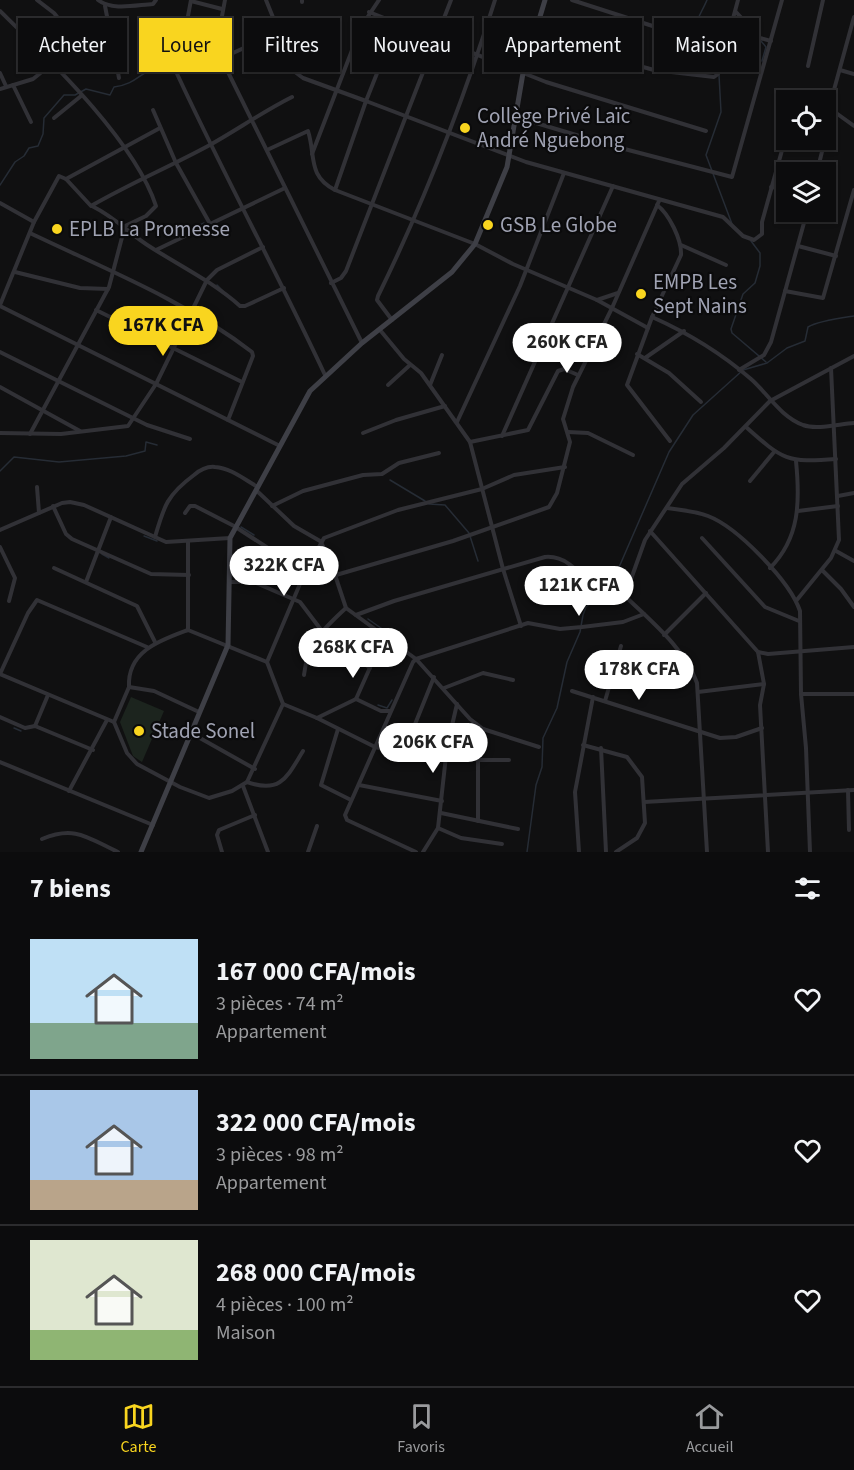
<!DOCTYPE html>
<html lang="fr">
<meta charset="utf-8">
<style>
body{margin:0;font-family:"Source Sans 3",sans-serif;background:#151516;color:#f1f3f6;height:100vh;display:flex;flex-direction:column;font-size:22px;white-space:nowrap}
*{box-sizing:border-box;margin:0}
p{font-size:20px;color:#9a9b9d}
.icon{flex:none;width:33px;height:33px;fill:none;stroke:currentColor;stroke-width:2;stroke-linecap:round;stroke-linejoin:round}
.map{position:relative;height:852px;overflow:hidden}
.sheet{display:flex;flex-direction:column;background:#0c0c0d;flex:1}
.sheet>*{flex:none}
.top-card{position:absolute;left:18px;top:18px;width:819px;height:54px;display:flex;gap:12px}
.buttons{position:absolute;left:776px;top:90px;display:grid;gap:12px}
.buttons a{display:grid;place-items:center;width:60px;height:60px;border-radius:0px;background:#0c0c0d;box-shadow:0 2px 4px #0004,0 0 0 2px #2c2c2e;font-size:30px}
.price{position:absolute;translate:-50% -51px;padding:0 14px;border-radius:21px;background:#fff;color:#222;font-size:20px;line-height:39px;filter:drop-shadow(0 2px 3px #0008)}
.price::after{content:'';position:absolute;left:50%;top:36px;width:18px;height:14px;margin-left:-9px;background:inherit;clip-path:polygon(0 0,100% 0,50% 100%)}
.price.active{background:#f9d51f;color:#111}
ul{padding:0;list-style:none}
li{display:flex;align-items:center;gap:18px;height:150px;padding:0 30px}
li+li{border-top:2px solid #2c2c2e}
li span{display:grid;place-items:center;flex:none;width:168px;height:120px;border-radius:0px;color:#555}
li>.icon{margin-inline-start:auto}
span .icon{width:72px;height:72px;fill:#fffc;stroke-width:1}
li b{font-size:26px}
h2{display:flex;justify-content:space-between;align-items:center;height:72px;padding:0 30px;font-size:26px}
.tag{padding:0 21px;border-radius:0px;background:#0c0c0d;box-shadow:0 2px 4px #0004,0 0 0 2px #2c2c2e;font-size:21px;line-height:54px}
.tag.active{background:#f9d51f;color:#111}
.tabs{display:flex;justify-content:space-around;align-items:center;height:84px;border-top:2px solid #2c2c2e;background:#0c0c0d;font-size:16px;color:#9a9b9d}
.tabs a{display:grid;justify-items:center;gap:3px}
.tabs .active{color:#f9d51f}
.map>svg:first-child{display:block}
.green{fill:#1c241e}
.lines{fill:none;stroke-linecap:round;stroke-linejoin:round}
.stream{stroke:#262c35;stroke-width:1.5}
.minor{stroke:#313136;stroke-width:4}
.secondary{stroke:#3e3f46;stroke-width:5}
.poi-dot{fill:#f9d51f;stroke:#0b0b0c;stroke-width:2}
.labels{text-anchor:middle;stroke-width:4.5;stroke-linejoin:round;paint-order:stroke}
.poi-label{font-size:21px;fill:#a0a3b3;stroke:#0b0b0c;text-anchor:start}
</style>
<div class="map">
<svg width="854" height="852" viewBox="0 0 854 852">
<rect width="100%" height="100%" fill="#101011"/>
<!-- green -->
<path class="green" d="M131,697L164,711L142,762L133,756L120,722Z"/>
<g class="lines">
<!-- stream -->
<g class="stream">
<path d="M707,0C699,19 687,29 705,45L706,56L718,67"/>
<path d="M761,41L766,47L762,61"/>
<path d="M575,42L601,50"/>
<path d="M527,73L531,54"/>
<path d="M719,75L721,112L706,155L732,224"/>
<path d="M0,185L15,162L24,156L29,148L38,146L43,134L44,118L64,95H75L86,89L110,95L114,87C138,84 140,71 156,69"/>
<path d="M181,234L204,223"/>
<path d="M751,241L760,253V266L755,283L743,294L731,329L732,333L766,362"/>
<path d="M217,285L223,291"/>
<path d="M0,471L14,457L59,462L126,456L145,451L146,442L157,445"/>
<path d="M390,480L425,501"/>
<path d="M429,504L445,505L469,533L478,561"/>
<path d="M241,527L254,535"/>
<path d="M144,536L157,541"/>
<path d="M102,554L109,558"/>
<path d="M368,619L391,635"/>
<path d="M378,705L387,708L392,700"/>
<path d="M14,728L21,731"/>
<path d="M527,852L536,785L542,767L543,738L557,708L567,662L580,632L583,615L586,607L610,588L669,452L693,415L743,370L767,363L787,348L805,341L808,327C818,321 841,318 854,316"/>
</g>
<!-- minor -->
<g class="minor">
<path d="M37,0L54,13L88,55L113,47"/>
<path d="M98,0C112,11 136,5 153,4L156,0"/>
<path d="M225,0L219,32L225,66L362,343"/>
<path d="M266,0L295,72L303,78L366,101L397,23"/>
<path d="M572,0L665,30L654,70"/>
<path d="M191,1L222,9"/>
<path d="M302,2V0"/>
<path d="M105,6L119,78"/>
<path d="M0,11C49,59 135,141 156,206L146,216L125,226L109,287L30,434"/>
<path d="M369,12L546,82L706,131"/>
<path d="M736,12L760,38L771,41"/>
<path d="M185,32L191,0"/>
<path d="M534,37L654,70L714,77L718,74L738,0"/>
<path d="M287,52L313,42"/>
<path d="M222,58L279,32"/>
<path d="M72,62L88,55"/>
<path d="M173,65C221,170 276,270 325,375"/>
<path d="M808,66L823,0"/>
<path d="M840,70L854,74"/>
<path d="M0,73L6,86"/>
<path d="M13,85L31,122"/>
<path d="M0,89L33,79L53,63"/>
<path d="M796,100L798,96L805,93L819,100"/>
<path d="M825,105L854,126"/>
<path d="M153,110L176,163L209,222"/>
<path d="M516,117L613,146L732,177L782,0"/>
<path d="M54,118L81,96"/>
<path d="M267,150L308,131C316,156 307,175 335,190"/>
<path d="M312,154L361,27L379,0"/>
<path d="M817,172L830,119L829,108L854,17"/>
<path d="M66,179L160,128"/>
<path d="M771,187L786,189"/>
<path d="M0,203L34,222"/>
<path d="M657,205C669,214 682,240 681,255L652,317L627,385L670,441"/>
<path d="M92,206C118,219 129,234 152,248C182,267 213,282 240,306H245L284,288"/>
<path d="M30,233C105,269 186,301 252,352L253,356L228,420"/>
<path d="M681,245L726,265"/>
<path d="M798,246L836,256"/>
<path d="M156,250L285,188"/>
<path d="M15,272L80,288L108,289"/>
<path d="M331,283L341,278L346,271L451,0"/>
<path d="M785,291L823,298L854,190"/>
<path d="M597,300L618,293"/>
<path d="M0,305L34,222L59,176L66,179L91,206C129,184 169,167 208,146C237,130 262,112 292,97"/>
<path d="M0,306L280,446"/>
<path d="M96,310L242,382"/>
<path d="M652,317C688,333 721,353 751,379C768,394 780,416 803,425C817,430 839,424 854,423"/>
<path d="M392,320L377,300L378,296C425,200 463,102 495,0"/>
<path d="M648,328L597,300L513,264L475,244L335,190L366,101L526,162L723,217L743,236L754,240L762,234V222L786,136"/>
<path d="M380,330L404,359L421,373L470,442L503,569L521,626"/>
<path d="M0,352L147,425L190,439"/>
<path d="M637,354L669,373L701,402"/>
<path d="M645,358L684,331"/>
<path d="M739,370L764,355L771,342L807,212"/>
<path d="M388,385L410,365"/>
<path d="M430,385L442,355"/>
<path d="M0,387L80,431"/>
<path d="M457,422L520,286L564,173"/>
<path d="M746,427C783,460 787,463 836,459"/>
<path d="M568,432L588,433L633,455"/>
<path d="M0,433L61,434L128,426L156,384L207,280L217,270L263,247"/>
<path d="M363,433L396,420L445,406"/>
<path d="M502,436L613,186"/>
<path d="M470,442L528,430L558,371L564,369L578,375"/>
<path d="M750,481L774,452"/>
<path d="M37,487L39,513"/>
<path d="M257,491L294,526L320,541L329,557L346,608L416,659L470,719L483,729L539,747"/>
<path d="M838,496L854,493"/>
<path d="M53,506L66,534L72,539L151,574L189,575"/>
<path d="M272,506L303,491L363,475L382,474L399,463L439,453"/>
<path d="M667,508C680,510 695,511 708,516C737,527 790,581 800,611L801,694L806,748L810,852"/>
<path d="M798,511L838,506"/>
<path d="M185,513L190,506H195L234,526L305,572"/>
<path d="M0,530L62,503L70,502L84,505L166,542L230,538"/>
<path d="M650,531L758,652L764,684L760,705L768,852"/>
<path d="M155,537C164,506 167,495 194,475C200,470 207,466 215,467C231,468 245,480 258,487"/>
<path d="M702,538L765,607L799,621"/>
<path d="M0,547L15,578L9,601"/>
<path d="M836,551L854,561"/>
<path d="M54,568L137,606L155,642"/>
<path d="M770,568C800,538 800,501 796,461"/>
<path d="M822,570L841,589L854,607"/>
<path d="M336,575L453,541L549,507L557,493L570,442L563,419L573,387L612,308L659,201"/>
<path d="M86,582L111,517"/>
<path d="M229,582H254L300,602L325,635L370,668"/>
<path d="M796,601L831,558L839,540L831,368"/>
<path d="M356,615L394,601L545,557C567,555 580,574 594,589"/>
<path d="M664,635L706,593"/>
<path d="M758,652L768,654L854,647"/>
<path d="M267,662L305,572L324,538L398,510L482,489L514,475L565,467"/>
<path d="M0,674L114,722L129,687L154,691L199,712"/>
<path d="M0,674L28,613L37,600L147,647"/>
<path d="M304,675C307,644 324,628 346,608"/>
<path d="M129,687C127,651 161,640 188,630"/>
<path d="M444,688L483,673L513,680"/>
<path d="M572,691L720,738L736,737L762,728"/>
<path d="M698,692L764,684"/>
<path d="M801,694H854"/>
<path d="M356,699L381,711H390"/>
<path d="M605,701L621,646"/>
<path d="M283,704L317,718L375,747L418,757L446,759"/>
<path d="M0,717L25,728L35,726L93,750"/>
<path d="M317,718L356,699L384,636"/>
<path d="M114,722L127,753L137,764L180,787L209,798L232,791L247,782L283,704L267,662L188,630V542"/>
<path d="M35,726L48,695"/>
<path d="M338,729L321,785L351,800"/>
<path d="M191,733L255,769"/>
<path d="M583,745L627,757L642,777L645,823L637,838L616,852"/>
<path d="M601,748L606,852"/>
<path d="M403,754L434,677"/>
<path d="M478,760H509"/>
<path d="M0,762L153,825"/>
<path d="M247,782C281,794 287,777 303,751"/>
<path d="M359,785L442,801"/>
<path d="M243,786L268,852"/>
<path d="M848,790L849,830"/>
<path d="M69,791L107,720"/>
<path d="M644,802L854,790"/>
<path d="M441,813L518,829"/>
<path d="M478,821V760L483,729"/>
<path d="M438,828L461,838L502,844"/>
<path d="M42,839C75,825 88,838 118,852"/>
<path d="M222,852L217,835L219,830L255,815"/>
<path d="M308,852L317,826"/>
<path d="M416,852L347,820L345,815L413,662L416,659L528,623L560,629L582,627L623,622L644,614"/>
<path d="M423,852L438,828L447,747L457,704"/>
<path d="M579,852L575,792L593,697"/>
<path d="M707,852L697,683C685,649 652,622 627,598L626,593L645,540L682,484L724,448L770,401L854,356"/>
</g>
<!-- secondary -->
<path class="secondary" d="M141,852L228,645L230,538L310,391L362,343L452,272L475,244L507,167L523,73L545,0"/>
</g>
<!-- markers -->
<g class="poi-dot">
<circle cx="465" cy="128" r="6"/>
<circle cx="488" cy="225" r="6"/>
<circle cx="57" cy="229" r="6"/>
<circle cx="641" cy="294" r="6"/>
<circle cx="139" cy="731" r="6"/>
</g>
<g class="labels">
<!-- poi labels -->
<g class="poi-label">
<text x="477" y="123">Collège Privé Laïc<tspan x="477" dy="24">André Nguebong</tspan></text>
<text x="500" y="232">GSB Le Globe</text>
<text x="69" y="236">EPLB La Promesse</text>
<text x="653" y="289">EMPB Les<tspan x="653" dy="24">Sept Nains</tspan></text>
<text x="151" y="738">Stade Sonel</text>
</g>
</g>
</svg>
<div class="buttons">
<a><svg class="icon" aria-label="locate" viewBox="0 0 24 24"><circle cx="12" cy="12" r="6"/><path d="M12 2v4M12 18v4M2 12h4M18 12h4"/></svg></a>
<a><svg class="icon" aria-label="layers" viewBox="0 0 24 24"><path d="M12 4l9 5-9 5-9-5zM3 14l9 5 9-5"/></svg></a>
</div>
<b class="price active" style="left:163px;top:357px">167K CFA</b>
<b class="price" style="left:567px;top:374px">260K CFA</b>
<b class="price" style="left:284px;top:597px">322K CFA</b>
<b class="price" style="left:579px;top:617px">121K CFA</b>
<b class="price" style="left:353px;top:679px">268K CFA</b>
<b class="price" style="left:639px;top:701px">178K CFA</b>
<b class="price" style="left:433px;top:774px">206K CFA</b>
<div class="top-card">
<a class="tag">Acheter</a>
<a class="tag active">Louer</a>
<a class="tag">Filtres</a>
<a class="tag">Nouveau</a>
<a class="tag">Appartement</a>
<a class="tag">Maison</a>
</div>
</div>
<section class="sheet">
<h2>7 biens<svg class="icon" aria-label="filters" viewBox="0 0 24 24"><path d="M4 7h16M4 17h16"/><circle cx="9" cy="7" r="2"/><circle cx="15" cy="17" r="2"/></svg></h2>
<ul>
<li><span style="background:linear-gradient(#bfe0f5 70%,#7fa58c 0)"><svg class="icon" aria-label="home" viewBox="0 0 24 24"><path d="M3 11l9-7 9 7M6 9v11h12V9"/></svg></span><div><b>167 000 CFA/mois</b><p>3 pièces · 74 m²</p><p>Appartement</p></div><svg class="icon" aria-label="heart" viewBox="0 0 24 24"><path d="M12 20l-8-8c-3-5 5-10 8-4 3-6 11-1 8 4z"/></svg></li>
<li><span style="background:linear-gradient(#a9c7e8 75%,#b9a48a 0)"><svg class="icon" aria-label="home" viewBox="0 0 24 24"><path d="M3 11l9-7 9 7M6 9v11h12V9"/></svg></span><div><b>322 000 CFA/mois</b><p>3 pièces · 98 m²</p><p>Appartement</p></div><svg class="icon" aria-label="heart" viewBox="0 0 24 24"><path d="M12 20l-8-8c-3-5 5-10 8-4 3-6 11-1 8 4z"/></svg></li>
<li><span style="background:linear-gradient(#dfe7d0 75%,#8fb573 0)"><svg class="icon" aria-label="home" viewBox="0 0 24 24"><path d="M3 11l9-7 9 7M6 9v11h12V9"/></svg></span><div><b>268 000 CFA/mois</b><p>4 pièces · 100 m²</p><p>Maison</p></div><svg class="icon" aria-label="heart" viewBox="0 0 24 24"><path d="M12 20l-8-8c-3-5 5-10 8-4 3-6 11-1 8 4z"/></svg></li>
</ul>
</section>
<nav class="tabs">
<a class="active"><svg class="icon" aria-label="map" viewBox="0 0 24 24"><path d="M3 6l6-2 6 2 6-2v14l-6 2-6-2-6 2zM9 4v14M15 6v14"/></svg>Carte</a>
<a><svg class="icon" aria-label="saved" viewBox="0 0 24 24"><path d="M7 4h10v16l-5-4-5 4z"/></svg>Favoris</a>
<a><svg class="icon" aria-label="home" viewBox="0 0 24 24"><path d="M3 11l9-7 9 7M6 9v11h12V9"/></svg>Accueil</a>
</nav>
